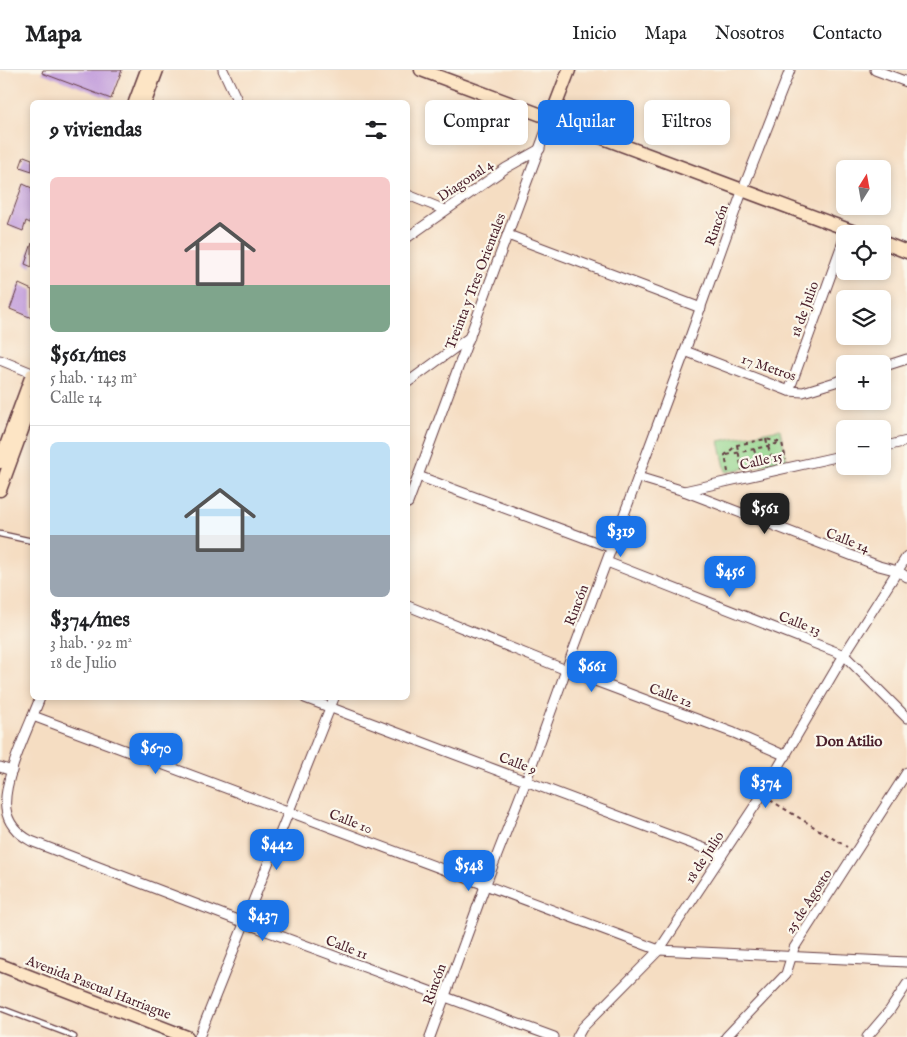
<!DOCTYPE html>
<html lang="es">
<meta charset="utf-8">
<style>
body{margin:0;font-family:"IM FELL English",serif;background:#f6f6f6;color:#202124;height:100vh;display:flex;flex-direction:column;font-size:19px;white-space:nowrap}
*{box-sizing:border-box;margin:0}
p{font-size:16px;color:#757577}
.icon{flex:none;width:28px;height:28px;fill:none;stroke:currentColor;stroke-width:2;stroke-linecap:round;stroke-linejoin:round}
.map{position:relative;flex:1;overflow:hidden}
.panel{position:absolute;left:30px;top:30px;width:380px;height:600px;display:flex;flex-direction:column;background:#fff;border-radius:8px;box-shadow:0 2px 8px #0003}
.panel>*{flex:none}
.guide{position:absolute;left:425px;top:30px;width:406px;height:45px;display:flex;gap:10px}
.needle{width:32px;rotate:11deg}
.tools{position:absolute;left:836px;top:90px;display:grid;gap:10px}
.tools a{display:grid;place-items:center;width:55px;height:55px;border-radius:8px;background:#fff;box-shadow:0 2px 8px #0003;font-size:25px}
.price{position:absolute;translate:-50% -42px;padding:0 11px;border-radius:10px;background:#1a73e8;color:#fff;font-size:16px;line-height:32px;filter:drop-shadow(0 1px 2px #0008)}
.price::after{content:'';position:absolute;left:50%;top:30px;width:15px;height:11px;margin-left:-8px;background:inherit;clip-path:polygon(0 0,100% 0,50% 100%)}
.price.active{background:#222;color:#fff}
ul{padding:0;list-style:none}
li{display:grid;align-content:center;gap:10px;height:265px;padding:0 20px}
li+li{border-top:1px solid #e0e0e0}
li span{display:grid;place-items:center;height:155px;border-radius:8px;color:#555}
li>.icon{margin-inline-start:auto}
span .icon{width:90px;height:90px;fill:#fffc;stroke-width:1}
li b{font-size:21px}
h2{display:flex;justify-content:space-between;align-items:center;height:60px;padding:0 20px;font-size:21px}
.tag{padding:0 18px;border-radius:8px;background:#fff;box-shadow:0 2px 8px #0003;font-size:18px;line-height:45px}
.tag.active{background:#1a73e8;color:#fff}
header{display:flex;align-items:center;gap:30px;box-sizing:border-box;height:70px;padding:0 25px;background:#fff;border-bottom:1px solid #e0e0e0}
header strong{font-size:24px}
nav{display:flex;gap:28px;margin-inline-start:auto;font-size:18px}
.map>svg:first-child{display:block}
.green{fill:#92d48b;stroke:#6e7a5b}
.building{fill:#bd95da}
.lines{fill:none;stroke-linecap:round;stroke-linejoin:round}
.lane-casing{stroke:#643c42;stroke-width:7}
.street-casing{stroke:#643c42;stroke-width:11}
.secondary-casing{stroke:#643c42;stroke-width:15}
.path{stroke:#643c42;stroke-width:2;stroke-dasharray:4 4;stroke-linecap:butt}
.lane{stroke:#fff;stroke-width:4.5}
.street{stroke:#fff;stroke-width:9}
.secondary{stroke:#fde5c5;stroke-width:12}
.labels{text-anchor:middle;stroke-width:4.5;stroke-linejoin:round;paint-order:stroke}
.street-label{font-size:14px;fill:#4a1f2b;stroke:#fbf7ec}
.neighbourhood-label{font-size:15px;font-weight:bold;fill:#4a1f2b;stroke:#fbf7ec}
</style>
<header>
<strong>Mapa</strong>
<nav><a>Inicio</a><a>Mapa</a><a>Nosotros</a><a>Contacto</a></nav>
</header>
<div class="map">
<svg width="907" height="967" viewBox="0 0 907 967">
<rect width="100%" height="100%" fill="#fbf7ec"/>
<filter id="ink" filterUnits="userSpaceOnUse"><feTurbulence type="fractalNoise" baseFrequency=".02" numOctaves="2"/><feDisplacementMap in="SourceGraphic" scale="10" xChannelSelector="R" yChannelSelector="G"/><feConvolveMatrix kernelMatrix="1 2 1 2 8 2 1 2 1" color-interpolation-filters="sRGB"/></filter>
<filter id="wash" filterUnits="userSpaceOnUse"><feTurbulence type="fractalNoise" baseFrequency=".0096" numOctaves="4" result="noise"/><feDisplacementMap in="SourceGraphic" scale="20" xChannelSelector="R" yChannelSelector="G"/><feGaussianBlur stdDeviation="1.12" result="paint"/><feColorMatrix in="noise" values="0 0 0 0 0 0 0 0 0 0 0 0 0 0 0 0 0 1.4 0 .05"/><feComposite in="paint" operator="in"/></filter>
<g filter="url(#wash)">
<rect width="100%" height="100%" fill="#f5ddc2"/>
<!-- green -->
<path class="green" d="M780,359L787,390L726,402L719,371Z"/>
<g id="blocks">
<!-- building -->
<g class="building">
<path d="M43,0H122L111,29L42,3Z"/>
<path d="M24,86L32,89V101L20,97Z"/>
<path d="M23,114L32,118V154L26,151L23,161L8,155Z"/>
<path d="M32,173V197L25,194Z"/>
<path d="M19,214L32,220V248L10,239Z"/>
</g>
</g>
</g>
<g filter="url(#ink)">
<use href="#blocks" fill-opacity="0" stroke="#643c42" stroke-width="1"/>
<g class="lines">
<!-- lane casing -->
<g class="lane-casing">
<g id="lane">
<path d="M0,464L32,471"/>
<path d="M0,938L66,963L74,967"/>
</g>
</g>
<!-- street casing -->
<g class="street-casing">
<g id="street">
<path d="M223,0L238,32"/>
<path d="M875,0L907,12"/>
<path d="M408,125L445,140"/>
<path d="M508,165L701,238"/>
<path d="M408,167L506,98L540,79"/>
<path d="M685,281L789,321L803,322L845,309"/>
<path d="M0,290L32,303"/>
<path d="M882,297L907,289"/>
<path d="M408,312L470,267"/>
<path d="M789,321L845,166"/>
<path d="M882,377L907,371"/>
<path d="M418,406L612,478"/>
<path d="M638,407L684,421L879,496L898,501L907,507"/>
<path d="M684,421L845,385"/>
<path d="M408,433L551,47"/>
<path d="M607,492L844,585L907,648"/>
<path d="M408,536L566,600L734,663L786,686"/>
<path d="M40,628C30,655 2,710 6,739C8,754 18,764 31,771L245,853L554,967"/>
<path d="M305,628L722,785"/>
<path d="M33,646L659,880L907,892"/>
<path d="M0,697L12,701"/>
<path d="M199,967L334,628"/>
<path d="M430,967L485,816L526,711L566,600L685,281L743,119L790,0"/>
<path d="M577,967L582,958L659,880L762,725L844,585L907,486"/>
<path d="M726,967L786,904L794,878L907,702"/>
<path d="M867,967L890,940L907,914"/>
</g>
</g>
<!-- secondary casing -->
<g class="secondary-casing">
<g id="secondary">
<path d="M421,0L860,164"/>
<path d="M135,32L147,0"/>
<path d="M145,32L157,0"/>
<path d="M551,47L569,0"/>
<path d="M882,172L907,182"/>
<path d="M0,392L32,305"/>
<path d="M0,420L32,333"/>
<path d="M0,895L187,967"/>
</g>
</g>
<!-- path -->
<g class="path">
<path d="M766,369L773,393"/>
<path d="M737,375L742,400"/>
<path d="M754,379L758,396"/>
<path d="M727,385L781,373"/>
<path d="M728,402L725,385L737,375L766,369L782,373L786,390"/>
<path d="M770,730L847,777"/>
</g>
<!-- lane -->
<use href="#lane" class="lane"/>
<!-- street -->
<use href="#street" class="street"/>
<!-- secondary -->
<use href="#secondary" class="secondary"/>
</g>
</g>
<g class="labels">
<!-- street labels -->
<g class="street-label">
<text transform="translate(465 110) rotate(-34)" y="5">Diagonal 4</text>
<text transform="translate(716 155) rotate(-70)" y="5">Rincón</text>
<text transform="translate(475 211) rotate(-69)" y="5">Treinta y Tres Orientales</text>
<text transform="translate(804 239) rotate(-70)" y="5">18 de Julio</text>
<text transform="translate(769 297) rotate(19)" y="5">17 Metros</text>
<text transform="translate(761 390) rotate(-13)" y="5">Calle 15</text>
<text transform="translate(848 470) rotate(21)" y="5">Calle 14</text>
<text transform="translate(576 535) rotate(-69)" y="5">Rincón</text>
<text transform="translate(800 553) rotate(21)" y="5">Calle 13</text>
<text transform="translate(671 625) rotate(20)" y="5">Calle 12</text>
<text transform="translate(518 693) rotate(21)" y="5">Calle 9</text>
<text transform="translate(351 751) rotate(21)" y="5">Calle 10</text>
<text transform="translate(704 787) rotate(-57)" y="5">18 de Julio</text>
<text transform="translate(808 831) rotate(-57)" y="5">25 de Agosto</text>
<text transform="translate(347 877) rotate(21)" y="5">Calle 11</text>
<text transform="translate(434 914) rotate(-70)" y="5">Rincón</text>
<text transform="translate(99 917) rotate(21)" y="5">Avenida Pascual Harriague</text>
</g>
<!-- neighbourhood labels -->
<g class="neighbourhood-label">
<text x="849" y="676">Don Atilio</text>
</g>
</g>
</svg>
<div class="tools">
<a><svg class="needle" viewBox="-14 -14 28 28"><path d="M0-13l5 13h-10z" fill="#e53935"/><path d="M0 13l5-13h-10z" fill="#757577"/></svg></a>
<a><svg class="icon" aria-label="locate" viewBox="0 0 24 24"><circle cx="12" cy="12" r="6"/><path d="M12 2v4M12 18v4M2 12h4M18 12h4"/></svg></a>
<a><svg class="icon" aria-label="layers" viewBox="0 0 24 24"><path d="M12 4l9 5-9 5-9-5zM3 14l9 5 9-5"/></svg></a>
<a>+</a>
<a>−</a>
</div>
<b class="price active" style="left:765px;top:465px">$561</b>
<b class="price" style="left:621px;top:488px">$319</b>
<b class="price" style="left:730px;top:528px">$456</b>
<b class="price" style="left:592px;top:623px">$661</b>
<b class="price" style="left:156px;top:705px">$670</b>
<b class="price" style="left:766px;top:739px">$374</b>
<b class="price" style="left:277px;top:801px">$442</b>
<b class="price" style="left:469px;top:822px">$548</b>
<b class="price" style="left:263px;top:872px">$437</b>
<div class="guide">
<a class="tag">Comprar</a>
<a class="tag active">Alquilar</a>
<a class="tag">Filtros</a>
</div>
<section class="panel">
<h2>9 viviendas<svg class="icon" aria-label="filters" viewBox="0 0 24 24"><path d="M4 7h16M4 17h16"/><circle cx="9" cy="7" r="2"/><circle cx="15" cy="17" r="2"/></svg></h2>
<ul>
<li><span style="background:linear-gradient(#f6c9c9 70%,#7fa58c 0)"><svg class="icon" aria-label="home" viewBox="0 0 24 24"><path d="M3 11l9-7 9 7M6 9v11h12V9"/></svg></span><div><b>$561/mes</b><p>5 hab. · 143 m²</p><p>Calle 14</p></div></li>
<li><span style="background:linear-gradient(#bfe0f5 60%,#9aa5b1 0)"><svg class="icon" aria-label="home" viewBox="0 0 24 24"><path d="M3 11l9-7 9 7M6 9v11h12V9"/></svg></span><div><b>$374/mes</b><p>3 hab. · 92 m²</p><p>18 de Julio</p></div></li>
</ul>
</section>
</div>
